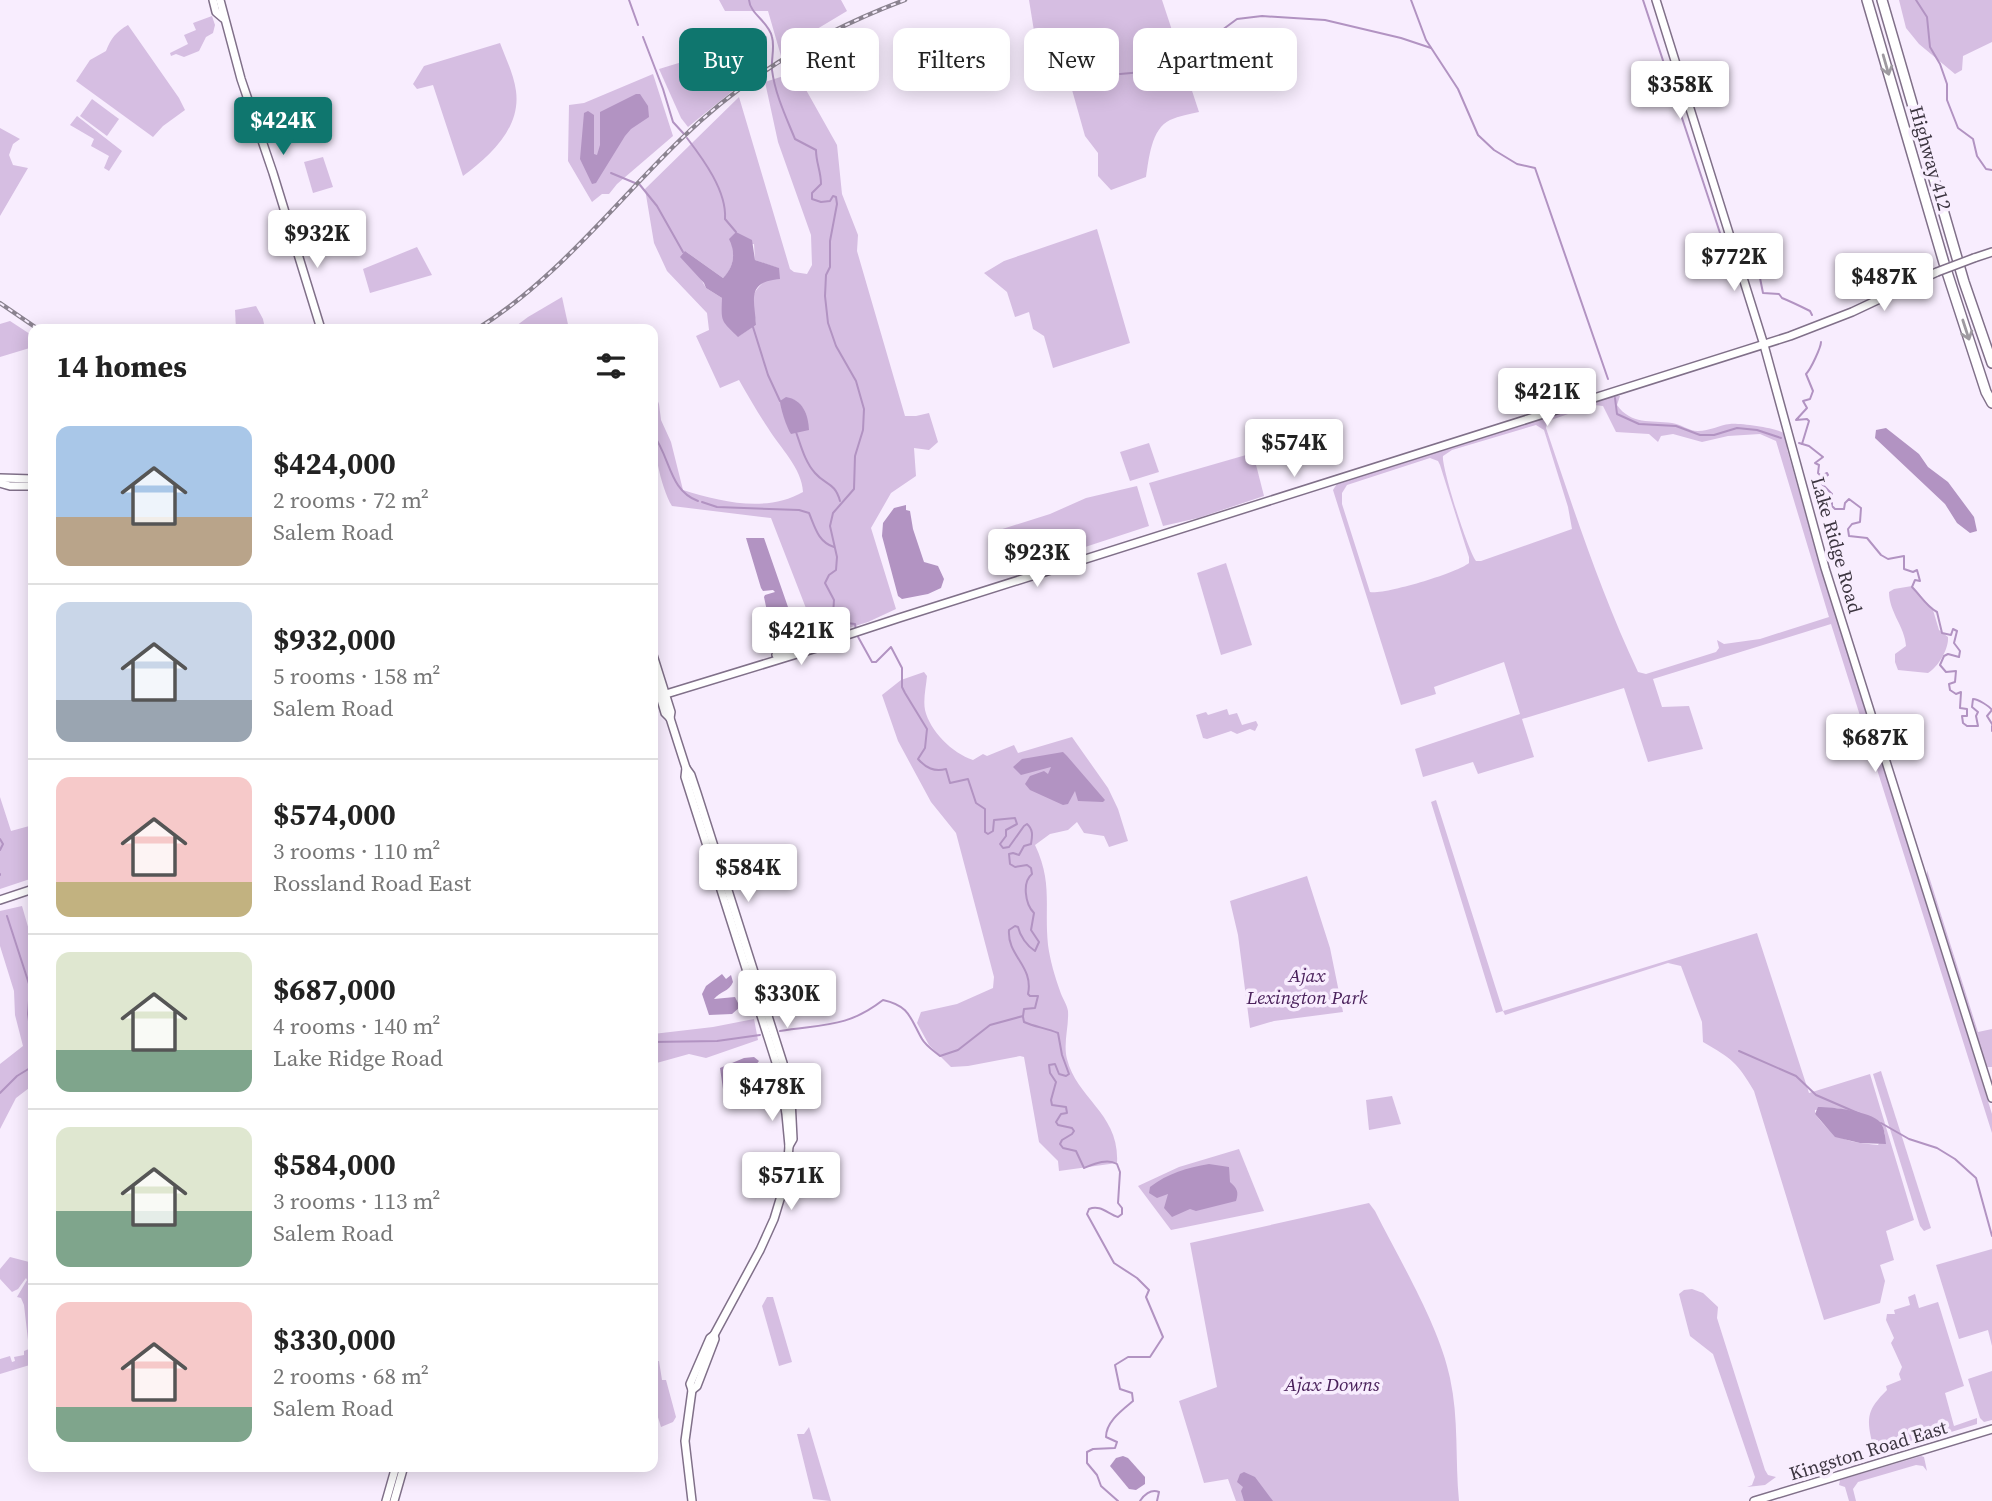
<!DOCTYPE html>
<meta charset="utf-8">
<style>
body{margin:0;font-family:"Source Serif 4",serif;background:#f6f6f6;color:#222;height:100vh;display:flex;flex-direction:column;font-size:26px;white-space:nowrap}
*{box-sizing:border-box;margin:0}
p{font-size:23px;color:#767676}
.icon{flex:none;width:38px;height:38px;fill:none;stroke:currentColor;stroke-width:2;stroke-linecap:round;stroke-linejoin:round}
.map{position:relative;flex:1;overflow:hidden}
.panel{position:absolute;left:28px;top:324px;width:630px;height:1148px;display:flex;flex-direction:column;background:#fff;border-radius:14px;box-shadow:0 4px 18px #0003}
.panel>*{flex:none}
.top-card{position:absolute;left:679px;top:28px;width:665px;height:63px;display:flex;gap:14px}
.price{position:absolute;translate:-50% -60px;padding:0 16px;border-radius:7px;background:#fff;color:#222;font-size:23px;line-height:46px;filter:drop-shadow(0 2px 4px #0008)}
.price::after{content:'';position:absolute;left:50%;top:42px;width:21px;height:16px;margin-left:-10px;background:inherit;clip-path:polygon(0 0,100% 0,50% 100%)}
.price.active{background:#0f766e;color:#fff}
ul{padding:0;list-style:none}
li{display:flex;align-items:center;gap:21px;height:175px;padding:0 28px}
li+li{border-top:2px solid #e0e0e0}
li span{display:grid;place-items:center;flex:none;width:196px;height:140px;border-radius:14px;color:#555}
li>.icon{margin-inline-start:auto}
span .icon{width:84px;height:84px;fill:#fffc;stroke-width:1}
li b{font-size:30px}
h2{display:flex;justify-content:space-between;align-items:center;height:84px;padding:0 28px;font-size:30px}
.pill{padding:0 24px;border-radius:14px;background:#fff;box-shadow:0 4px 18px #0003;font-size:24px;line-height:63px}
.pill.active{background:#0f766e;color:#fff}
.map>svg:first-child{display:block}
.green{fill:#d6bee2;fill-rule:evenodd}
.water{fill:#b293c2}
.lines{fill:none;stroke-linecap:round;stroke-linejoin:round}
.stream{stroke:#b293c2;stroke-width:2}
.major-casing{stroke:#807089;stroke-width:10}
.highway-casing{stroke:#807089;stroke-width:12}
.major{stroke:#fff;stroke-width:7}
.highway{stroke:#fff;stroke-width:9}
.rail-casing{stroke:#8b8390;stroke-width:4.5}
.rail{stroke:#f8edfe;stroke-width:2;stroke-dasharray:5;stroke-linecap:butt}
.major-bridge-casing{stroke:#807089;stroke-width:10;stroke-linecap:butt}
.major-bridge{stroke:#fff;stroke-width:7}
.oneway{stroke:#9e9aa0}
.labels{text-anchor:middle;stroke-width:7;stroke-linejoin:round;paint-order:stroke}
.street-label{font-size:19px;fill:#3c3540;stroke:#f8edfe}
.park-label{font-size:19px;font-style:italic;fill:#4a215b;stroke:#f8edfe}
</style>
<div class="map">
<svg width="1992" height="1501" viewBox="0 0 1992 1501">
<rect width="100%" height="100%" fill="#f8edfe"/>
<!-- green -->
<g class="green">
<path d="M719,0H841L847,11L792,44L781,56L768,11H725Z"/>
<path d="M1029,0H1162L1199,112C1190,114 1179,116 1170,120C1151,129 1149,159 1146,177L1111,190L1098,176V153L1085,136L1067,72H1058C1056,55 1047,41 1034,31Z"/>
<path d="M1899,0H1992V42L1963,56L1962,70L1955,74L1919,44L1906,28Z"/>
<path d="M212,16L215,25L213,33L206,37L199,51L184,57L176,54L171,56L170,53L188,44L184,35L196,30L193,23Z"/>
<path d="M128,25L179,98L185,110L163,126L153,137L76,81L90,60L106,51C111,38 116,32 128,25Z"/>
<path d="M767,36V63L688,127L681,118L659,69Z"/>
<path d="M500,43C506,59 514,75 516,91C521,128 490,156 463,176L433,85L417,89L413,84L424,66Z"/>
<path d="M796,72L837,145L842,194L858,235L857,251L905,416H916L929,413L938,442L929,450L914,448L916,476L891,493L871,528L896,609L868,622L842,630L816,634L771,518L672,506C657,481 648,419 654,391L659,404L661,420L671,442L683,490C722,502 766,513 803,492C802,468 780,448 768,428C758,413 748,396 739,380L720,388L696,336L709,330L707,313L667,271L654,243L645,189L739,97L790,269L794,272L807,274L812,265L811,235L778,142L765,82ZM754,244L755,260L778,268C770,279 752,287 752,303C752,310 756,318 756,325L739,336L722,298L706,288L685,251L723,278C732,270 735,258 732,246Z"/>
<path d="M653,74L673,136L617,184L609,194H602L592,202L568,161L569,105L584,103Z"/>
<path d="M92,99L119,119L107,136L80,116Z"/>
<path d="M77,116L122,151L109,171L104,168L109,156L91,146L94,139L70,125Z"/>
<path d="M0,128L20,139L13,144L9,155L13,165L28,168L0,216Z"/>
<path d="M323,157L333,187L313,193L304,162Z"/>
<path d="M1097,229L1130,343L1053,368L1044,336L1033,329L1029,312L1015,317L1007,292L984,273L1004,261Z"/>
<path d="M417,247L432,275L370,293L363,269Z"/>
<path d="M562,297L569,329H512L528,317Z"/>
<path d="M256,306L263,319L265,329H236L235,310Z"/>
<path d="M10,321L33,336V347L0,357V324Z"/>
<path d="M1612,396H1620L1617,405C1631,425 1651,420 1672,423C1681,424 1689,431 1698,431C1710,431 1719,425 1730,424C1740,423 1775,428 1784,433C1787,435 1789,438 1791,441L1787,449L1821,569L1992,1114V1133L1831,624L1653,679L1662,707L1689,706L1703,749L1648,762L1624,688L1522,719L1534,757L1478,774L1473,762L1423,777L1415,749L1520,714L1504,662L1434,687L1436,694L1401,705L1333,490L1338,482L1591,404V406L1551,420L1547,422L1546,428C1574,511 1601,593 1638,672L1646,674L1716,652L1719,648L1717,640L1724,644L1760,639L1829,617L1776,441L1760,434L1728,436L1702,442L1673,434L1661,436L1658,442L1649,434L1616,432L1603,406L1594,405V402ZM1536,425L1544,430L1568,507L1572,529L1481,561H1476C1468,551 1441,466 1443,456L1452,450ZM1430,458L1438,461L1440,465L1469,557V563C1457,573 1384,595 1370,592L1342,504V493L1347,485Z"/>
<path d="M1149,443L1159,472L1130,481L1120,452Z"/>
<path d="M1253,453L1264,496L1198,518L1163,526L1149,483Z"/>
<path d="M1137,486L1149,526L1006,573L993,532L1050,514L1086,498Z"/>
<path d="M1226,563L1252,645L1221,655L1197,573Z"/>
<path d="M1912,586L1933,610L1939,630L1948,637C1949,649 1938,667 1928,673L1898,670L1895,662V654L1906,646C1905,627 1889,612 1889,592L1894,589Z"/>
<path d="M924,672L927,676C926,687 923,700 925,710C930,731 952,753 973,760L983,754L987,756L1014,745L1018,753L1072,737L1108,788L1118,809L1128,841L1109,847L1104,836L1084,833L1077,822L1068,830L1050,834L1035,845C1053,883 1044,906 1048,945C1050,960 1055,977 1060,991C1062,998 1067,1004 1068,1011C1069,1027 1063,1043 1067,1059C1077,1099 1120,1114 1117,1163L1059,1171L1058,1161L1039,1142L1024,1057L1020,1056L968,1066L951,1067L929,1045L917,1023L921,1012L957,1004L993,988L994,977L956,833L931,802L898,741L882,695L901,680Z"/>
<path d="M1227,709L1229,715L1237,713L1242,725L1256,721L1258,725L1255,731L1250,729L1237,734L1231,731L1207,739L1203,738L1196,715L1206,712L1208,715Z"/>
<path d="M0,797L11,831L33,825V878L0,889Z"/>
<path d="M1436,800L1503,1011L1757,933L1809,1093L1870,1074L1914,1220L1886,1231L1894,1260L1880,1265L1885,1281L1880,1303L1824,1320L1754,1091C1737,1062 1732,1059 1703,1042L1702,1022L1681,966L1668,963L1505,1015L1503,1011L1496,1013L1431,802ZM1837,1108L1875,1119L1881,1123L1885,1134L1878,1145C1847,1142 1835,1140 1815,1114V1110Z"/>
<path d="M1927,870L1978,1032L1992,1029V1067H1987L1985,1061L1927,876Z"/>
<path d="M1307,876L1330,948L1343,1012L1274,1021L1250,1028L1238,935L1230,901Z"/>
<path d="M22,906L33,944V1085L16,1098L0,1129V1064L23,1046L15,1015L14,991L0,946V911Z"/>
<path d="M754,1019L758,1040L706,1058L689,1054L653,1064V1034L713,1027Z"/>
<path d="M1881,1071L1931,1228L1924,1231L1920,1226L1873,1074Z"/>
<path d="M1392,1096L1401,1124L1369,1130L1366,1100Z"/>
<path d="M1239,1149L1264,1211L1171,1230L1138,1186L1179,1167Z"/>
<path d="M1369,1203L1375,1211C1400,1261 1439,1325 1450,1378C1459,1419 1455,1460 1459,1501H1236L1228,1479L1204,1483L1179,1401L1217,1387L1190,1243Z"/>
<path d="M1992,1249V1346L1988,1330L1959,1339L1936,1265Z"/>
<path d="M10,1257L33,1263V1364L0,1374V1359L10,1356L12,1362L15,1361L14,1357L24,1355V1351L29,1349L24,1305L21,1298L17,1297L27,1280L26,1278L18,1289L12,1292L0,1279V1269Z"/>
<path d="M1692,1289L1703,1293L1718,1307L1717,1318L1765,1470L1768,1475L1776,1477L1765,1485L1747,1487L1752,1485L1755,1477L1713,1354L1690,1336L1679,1294L1684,1290Z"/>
<path d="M1915,1294L1919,1308L1938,1302L1964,1386L1945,1393L1954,1426L1977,1418V1424L1877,1455L1874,1452L1878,1440L1872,1442C1866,1416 1868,1409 1887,1390L1886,1386L1901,1380L1899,1374L1902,1367L1891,1343L1894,1338L1886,1320L1887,1314H1895L1894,1310L1910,1305L1908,1297Z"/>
<path d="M767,1297H773L792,1362L779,1366L762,1306Z"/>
<path d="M653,1361H659L662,1380H666L676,1417L673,1422L661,1427L653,1401Z"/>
<path d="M1992,1371V1420L1984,1422L1980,1418L1968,1379Z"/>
<path d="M809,1427L831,1501L813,1499L797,1434H804Z"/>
<path d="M1921,1456L1924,1457L1927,1471L1923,1466L1916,1465L1858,1482L1853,1489L1856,1501H1849L1845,1487L1839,1485L1840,1480Z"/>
</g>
<!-- water -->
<g class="water">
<path d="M636,94H640L648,106L649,117L631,129L625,136L596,183L592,184L580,159L584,113L588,111L594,115V154L597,155L600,145V112Z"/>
<path d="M736,232L752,240L755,260L779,268L780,279C745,282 755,301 756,325L738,337C721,320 721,323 722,298L706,288L704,283L680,257L685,251L723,278C734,267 736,253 729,239Z"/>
<path d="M786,397C803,400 808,414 809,430L791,434C787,429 780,407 780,401Z"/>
<path d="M1886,428L1919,454L1928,467L1948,482L1974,517L1977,531L1970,533L1957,523L1945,504L1875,438L1876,430Z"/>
<path d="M906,505V510L910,511L913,529L924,562L938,566L944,579L941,588L928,594L902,599L898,596L882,536L883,523L894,508Z"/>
<path d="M746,538H764L788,607L778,613L779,616L791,615L795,626L793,631L784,635H772L764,597L765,595L775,592L773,590L763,591L761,588Z"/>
<path d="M1063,752L1067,756L1105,800L1103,802L1078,801L1075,791L1068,804L1063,805L1030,790L1025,784L1030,776L1044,771L1048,774L1051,767L1021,775L1013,767L1022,759Z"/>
<path d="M722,974L726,979L731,975L733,982C729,992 720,991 714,999L735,997L740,1007L732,1014L709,1015L702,994L706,986Z"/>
<path d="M754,1057L759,1061L755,1066L741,1075L742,1078L764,1076L769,1086C754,1087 736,1093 723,1089L720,1068L744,1058Z"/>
<path d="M1818,1107C1832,1107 1870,1111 1880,1122C1885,1128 1885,1137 1886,1144L1860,1143L1835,1137L1815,1114Z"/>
<path d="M1209,1164L1229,1167L1230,1182C1237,1188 1239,1192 1236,1201L1196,1211L1190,1209L1172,1217L1164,1208L1168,1194L1157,1198L1149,1193L1150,1187C1168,1173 1187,1168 1209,1164Z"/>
<path d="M1123,1456L1128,1458L1145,1477V1484L1136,1490L1129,1489L1110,1466L1116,1458Z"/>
<path d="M1244,1472L1255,1477L1273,1501H1244L1241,1491L1243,1487L1237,1482L1240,1474Z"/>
</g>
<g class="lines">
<!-- stream -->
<g class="stream">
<path d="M629,0L638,25"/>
<path d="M749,0C750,14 769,22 772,37C775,47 771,59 772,70C775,94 786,117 795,139L816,150C816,163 821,171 821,184L812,193V199L821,202L830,201L833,196L836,197L837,204L830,241V267L826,275L825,296L828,323L836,346L856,381L864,409L863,430L855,456L854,489L833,513L830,526L837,557L836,570L829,575L825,583L834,600L833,615L838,622L855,624L856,630"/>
<path d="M1411,0L1426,40L1458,89L1478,135L1494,150L1517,164L1535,168L1608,379"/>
<path d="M1643,0L1722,239L1730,244"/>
<path d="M1916,0L1927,17L1930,47L1940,64L1947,84V100L1958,128L1973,139L1977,156L1986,169L1992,170"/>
<path d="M643,37L663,89L673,122L684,134"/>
<path d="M1195,50L1237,19L1262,16L1325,20L1401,38L1431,48"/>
<path d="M1120,74L1165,70L1178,64"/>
<path d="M687,138C703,159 727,191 725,219L736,232"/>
<path d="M611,173L635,183"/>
<path d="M640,185L657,206L683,252"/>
<path d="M1740,252L1757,263L1763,293L1779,294L1782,298C1792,302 1800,306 1810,311L1812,315"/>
<path d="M753,327L768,375L780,401"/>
<path d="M1615,398L1617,414L1639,424L1676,426L1700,435H1714L1737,428L1757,430L1781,438"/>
<path d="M796,432C801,446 805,462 815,473C825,485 835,482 840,501"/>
<path d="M653,434C671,459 669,490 698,501"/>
<path d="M1799,443L1809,446L1823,457L1815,463L1819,465L1818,473L1821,476L1827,473L1828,475L1819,481L1832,494V506L1835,509H1844L1845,503L1849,499L1861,508L1860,522L1852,524L1848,529L1849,536L1867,538L1881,555L1888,559L1904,556V569L1913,572L1917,570L1920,581L1915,580L1912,587C1921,596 1926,606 1937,612L1942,633L1951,635L1953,629L1957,631L1954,643L1960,651L1959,657L1948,654L1944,656L1940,665L1946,672L1956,671L1955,682L1949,684L1950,690L1956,694L1961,692L1960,708L1967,709V716H1962L1963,723L1967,726H1978L1976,716L1978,712L1972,707L1973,699C1978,699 1989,706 1992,710L1987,716L1992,724"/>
<path d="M1802,444L1809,421L1807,419L1796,420L1807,408L1803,401L1810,399L1813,391L1806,374C1811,369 1821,347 1821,342"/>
<path d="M702,502L717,507L799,510L809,513C815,527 818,542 834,547"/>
<path d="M1992,726V731"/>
<path d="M0,839L3,844L0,850"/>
<path d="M0,874V875"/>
<path d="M7,916L30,987L28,1014L33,1050"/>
<path d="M1023,1017L1024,1022C1035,1027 1046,1028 1058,1033L1062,1055L1069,1074L1066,1076L1059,1074L1055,1064L1049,1065L1050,1073L1056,1082L1051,1100L1052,1105L1066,1107L1067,1113L1061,1114L1056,1122L1058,1125L1072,1128L1074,1131L1072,1134L1062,1140L1060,1144L1063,1148L1076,1151L1084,1168C1094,1164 1107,1158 1117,1164L1120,1172L1118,1203L1122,1208V1214L1118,1217C1108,1214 1100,1204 1089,1209L1087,1214L1114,1263L1137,1278L1149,1290L1146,1297L1163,1337L1150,1357H1128L1115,1365L1120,1389L1132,1393L1133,1401C1121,1411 1106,1422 1106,1437L1117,1442L1115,1448L1093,1449L1087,1452V1463L1097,1475L1101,1486L1118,1501"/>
<path d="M780,1031C823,1024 847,1028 883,1000C910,1006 910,1018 922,1039C926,1046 934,1051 940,1056L958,1050L990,1025L1023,1016L1024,1009L1035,1008L1038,996H1030L1028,994C1034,966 1007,956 1009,930L1015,926L1018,927C1020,936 1027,946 1035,951L1039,942L1031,930L1034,913C1025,904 1022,882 1032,874L1031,868L1027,865L1015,867L1010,864L1009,854L1013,853L1019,855L1024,846L1031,844C1032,837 1034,830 1027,824L1024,826L1009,847L1003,848L1000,844L1006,836V830L1017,824L1015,818L994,820L993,831L988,834L985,832V809L976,803L968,779L950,783L946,769C934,772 926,768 918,759L925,748L927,729L905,693L902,687V668L891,647L876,662H872L857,635"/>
<path d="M653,1042L717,1041L760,1035"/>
<path d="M1739,1051L1796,1076L1816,1095L1860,1114"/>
<path d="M0,1093L17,1076L30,1068L33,1055"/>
<path d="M1881,1123L1909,1139L1937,1148L1955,1159L1976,1178L1992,1236"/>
<path d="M1140,1501C1143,1496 1151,1488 1159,1492L1157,1501"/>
</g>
<!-- major casing -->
<g class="major-casing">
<g id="major">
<path d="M213,0L216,12L223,18"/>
<path d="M220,0L241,79L273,173L321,329"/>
<path d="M1656,0L1764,345L1825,568L1992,1098"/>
<path d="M1974,258L1992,252"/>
<path d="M0,478L33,479"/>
<path d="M0,483L10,486H33"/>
<path d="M653,655L671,712L670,718"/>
<path d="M776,655L814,643L829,641"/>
<path d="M653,672L665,713L670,718L677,740L686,768L685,777L779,1072L786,1114L789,1146"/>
<path d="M653,698L823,646L829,641L899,618L1790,336L1852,312L1937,272"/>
<path d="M686,768L691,775L697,793L783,1063L791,1099L793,1139L789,1146L787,1173L781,1196L774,1219L760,1250L714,1335L710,1338L690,1384L692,1390L685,1441L692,1501"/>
<path d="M0,900L33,889"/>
<path d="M692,1390L697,1386L715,1339L714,1335"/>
<path d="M386,1501L396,1466"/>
<path d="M394,1501L404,1466"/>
<path d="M1754,1501L1992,1429"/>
</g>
</g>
<!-- highway casing -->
<g class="highway-casing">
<g id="highway">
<path d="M1867,0L1944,263L1986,392L1992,403"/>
<path d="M1882,0L1964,282L1992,363"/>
</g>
</g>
<!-- major -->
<use href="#major" class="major"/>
<!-- highway -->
<use href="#highway" class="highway"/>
<!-- rail casing -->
<g class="rail-casing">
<g id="rail">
<path d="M0,303L38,329"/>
<path d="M477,329C556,280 614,204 680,140C744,77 822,31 905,0"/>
</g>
</g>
<!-- rail -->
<use href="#rail" class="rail"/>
<!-- major-bridge casing -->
<g class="major-bridge-casing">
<path id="major-bridge" d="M1937,272L1974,258"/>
</g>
<!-- major-bridge -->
<use href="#major-bridge" class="major-bridge"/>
</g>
<!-- one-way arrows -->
<defs><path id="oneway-shaft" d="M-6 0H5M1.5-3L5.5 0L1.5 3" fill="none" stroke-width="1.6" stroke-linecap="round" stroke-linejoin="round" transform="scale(1.75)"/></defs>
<g class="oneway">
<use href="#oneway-shaft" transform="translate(1886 65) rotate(74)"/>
<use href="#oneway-shaft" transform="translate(1966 330) rotate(72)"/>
</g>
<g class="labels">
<!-- street labels -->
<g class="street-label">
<text transform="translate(1931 158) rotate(74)" y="7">Highway 412</text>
<text transform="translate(1837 545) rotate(74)" y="7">Lake Ridge Road</text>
<text transform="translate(1868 1450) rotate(-17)" y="7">Kingston Road East</text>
</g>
<!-- park labels -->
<g class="park-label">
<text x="1307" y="982">Ajax<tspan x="1307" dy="22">Lexington Park</tspan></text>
<text x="1332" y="1391">Ajax Downs</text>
</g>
</g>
</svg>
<b class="price" style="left:1680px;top:121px">$358K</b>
<b class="price active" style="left:283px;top:157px">$424K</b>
<b class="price" style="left:317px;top:270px">$932K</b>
<b class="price" style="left:1734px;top:293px">$772K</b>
<b class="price" style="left:1884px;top:313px">$487K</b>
<b class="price" style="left:1547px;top:428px">$421K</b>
<b class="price" style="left:1294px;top:479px">$574K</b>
<b class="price" style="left:1037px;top:589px">$923K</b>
<b class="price" style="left:801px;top:667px">$421K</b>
<b class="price" style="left:1875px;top:774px">$687K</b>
<b class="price" style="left:748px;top:904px">$584K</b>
<b class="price" style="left:787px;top:1030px">$330K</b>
<b class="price" style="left:772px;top:1123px">$478K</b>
<b class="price" style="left:791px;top:1212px">$571K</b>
<div class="top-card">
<a class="pill active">Buy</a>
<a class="pill">Rent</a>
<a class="pill">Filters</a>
<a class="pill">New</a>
<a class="pill">Apartment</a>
</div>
<section class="panel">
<h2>14 homes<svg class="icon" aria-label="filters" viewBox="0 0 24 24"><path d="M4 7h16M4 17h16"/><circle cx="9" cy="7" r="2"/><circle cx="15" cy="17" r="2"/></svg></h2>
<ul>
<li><span style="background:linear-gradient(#a9c7e8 65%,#b9a48a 0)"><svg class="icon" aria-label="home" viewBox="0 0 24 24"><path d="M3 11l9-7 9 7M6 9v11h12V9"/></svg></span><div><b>$424,000</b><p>2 rooms · 72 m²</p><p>Salem Road</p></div></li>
<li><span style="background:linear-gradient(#c9d6e8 70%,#9aa5b1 0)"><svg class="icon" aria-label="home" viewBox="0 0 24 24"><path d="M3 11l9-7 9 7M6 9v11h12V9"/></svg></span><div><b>$932,000</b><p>5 rooms · 158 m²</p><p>Salem Road</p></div></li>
<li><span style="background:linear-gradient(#f6c9c9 75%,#c2b280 0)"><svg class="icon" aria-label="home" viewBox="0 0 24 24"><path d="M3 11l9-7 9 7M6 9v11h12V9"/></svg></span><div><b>$574,000</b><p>3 rooms · 110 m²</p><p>Rossland Road East</p></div></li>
<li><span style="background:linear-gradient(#dfe7d0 70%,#7fa58c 0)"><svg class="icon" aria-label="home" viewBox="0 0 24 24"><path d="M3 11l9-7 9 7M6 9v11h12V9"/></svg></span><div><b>$687,000</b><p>4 rooms · 140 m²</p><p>Lake Ridge Road</p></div></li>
<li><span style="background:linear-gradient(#dfe7d0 60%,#7fa58c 0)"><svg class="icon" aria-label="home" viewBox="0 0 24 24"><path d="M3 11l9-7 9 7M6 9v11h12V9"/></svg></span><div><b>$584,000</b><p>3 rooms · 113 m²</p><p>Salem Road</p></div></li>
<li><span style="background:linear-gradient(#f6c9c9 75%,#7fa58c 0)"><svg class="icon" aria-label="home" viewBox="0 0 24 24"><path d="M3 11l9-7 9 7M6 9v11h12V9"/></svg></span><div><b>$330,000</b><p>2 rooms · 68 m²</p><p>Salem Road</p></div></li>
</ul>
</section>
</div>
